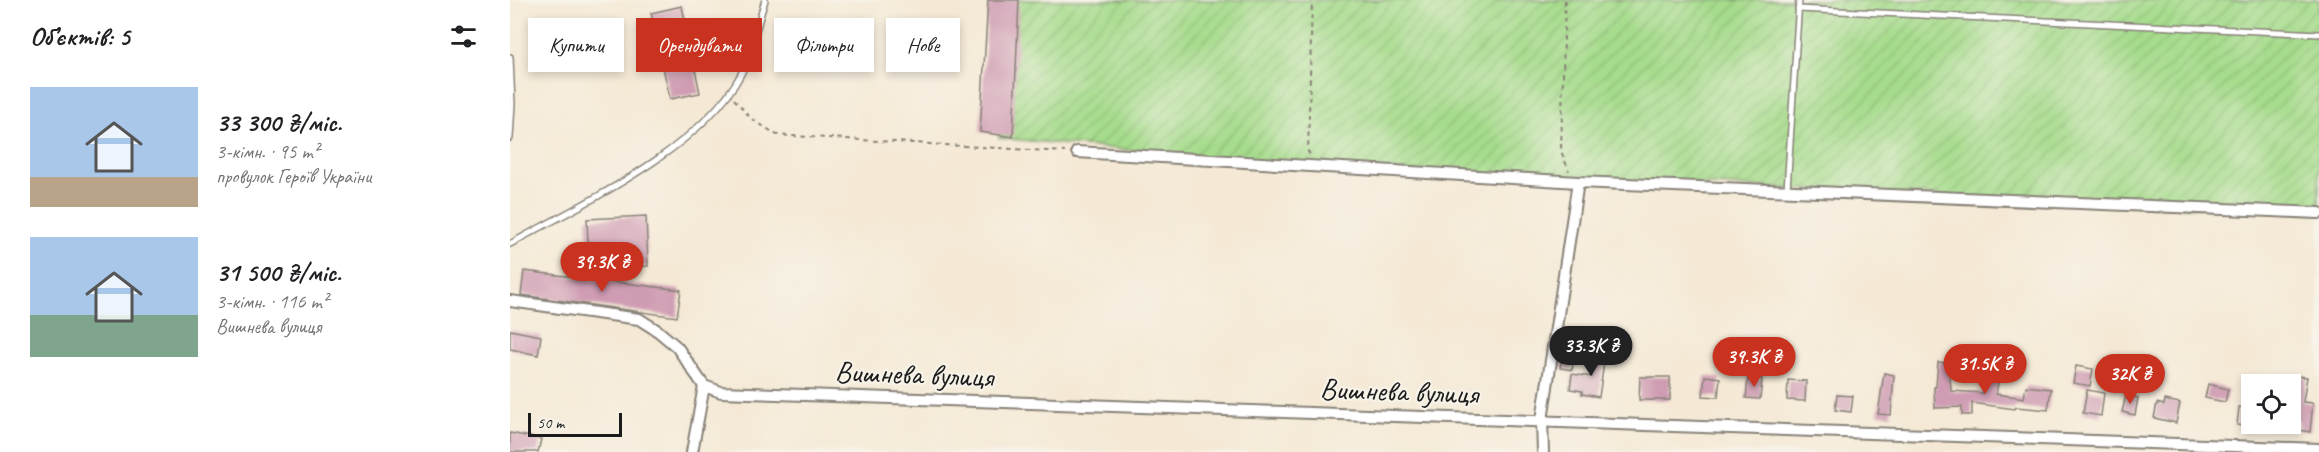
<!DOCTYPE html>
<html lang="uk">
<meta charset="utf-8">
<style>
body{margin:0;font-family:Caveat,sans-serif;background:#f6f6f6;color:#202124;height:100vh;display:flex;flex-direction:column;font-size:22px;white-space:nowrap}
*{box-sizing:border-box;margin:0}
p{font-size:20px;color:#757577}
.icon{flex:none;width:33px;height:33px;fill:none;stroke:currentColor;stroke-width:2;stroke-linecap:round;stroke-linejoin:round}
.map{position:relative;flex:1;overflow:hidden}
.panel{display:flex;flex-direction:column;background:#fff;width:510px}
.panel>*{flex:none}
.guide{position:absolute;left:18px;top:18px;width:570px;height:54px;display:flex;gap:12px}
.tools{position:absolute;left:1731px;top:374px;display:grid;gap:12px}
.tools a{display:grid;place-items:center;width:60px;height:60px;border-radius:0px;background:#fff;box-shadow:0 3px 9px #0003;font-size:30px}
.scale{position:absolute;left:18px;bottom:15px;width:94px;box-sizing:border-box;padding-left:6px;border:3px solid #1c1c1c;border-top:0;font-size:16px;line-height:21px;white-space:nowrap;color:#1c1c1c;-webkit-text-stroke:4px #f7f3e8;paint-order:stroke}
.price{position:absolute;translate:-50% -51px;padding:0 14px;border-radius:21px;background:#c8321e;color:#fff;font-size:20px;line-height:39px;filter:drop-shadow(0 2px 3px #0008)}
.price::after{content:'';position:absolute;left:50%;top:36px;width:18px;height:14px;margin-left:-9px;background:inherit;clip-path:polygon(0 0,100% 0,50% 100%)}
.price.on{background:#222;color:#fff}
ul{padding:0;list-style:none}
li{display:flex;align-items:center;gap:18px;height:150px;padding:0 30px}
li span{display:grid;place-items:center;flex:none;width:168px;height:120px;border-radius:0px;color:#555}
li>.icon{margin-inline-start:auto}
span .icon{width:72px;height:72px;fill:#fffc;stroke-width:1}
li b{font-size:26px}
h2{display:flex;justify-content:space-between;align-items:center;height:72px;padding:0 30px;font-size:26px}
.tag{padding:0 21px;border-radius:0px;background:#fff;box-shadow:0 3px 9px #0003;font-size:21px;line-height:54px}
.tag.on{background:#c8321e;color:#fff}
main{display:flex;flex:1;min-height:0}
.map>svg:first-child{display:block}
.garden{fill:url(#garden-furrows);stroke:#617c54;stroke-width:1.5}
.building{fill:#cf9cb3}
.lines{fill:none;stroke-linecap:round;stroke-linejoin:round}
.lane-casing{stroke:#888278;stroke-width:8}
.street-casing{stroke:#888278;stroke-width:14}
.path{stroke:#888278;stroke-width:2;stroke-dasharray:4.5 4.5;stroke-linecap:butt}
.lane{stroke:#fff;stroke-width:5}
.street{stroke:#fff;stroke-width:10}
.labels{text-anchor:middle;stroke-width:4.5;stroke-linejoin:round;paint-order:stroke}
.street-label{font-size:30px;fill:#1c1c1c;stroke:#f7f3e8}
</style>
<main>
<section class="panel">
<h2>Об’єктів: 5<svg class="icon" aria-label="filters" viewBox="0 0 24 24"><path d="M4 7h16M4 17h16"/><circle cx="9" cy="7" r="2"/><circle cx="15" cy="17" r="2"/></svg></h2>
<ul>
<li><span style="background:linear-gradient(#a9c7e8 75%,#b9a48a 0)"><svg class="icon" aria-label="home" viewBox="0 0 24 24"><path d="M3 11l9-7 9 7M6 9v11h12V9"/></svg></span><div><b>33 300 ₴/міс.</b><p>3-кімн. · 95 m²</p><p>провулок Героїв України</p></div></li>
<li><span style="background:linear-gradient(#a9c7e8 65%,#7fa58c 0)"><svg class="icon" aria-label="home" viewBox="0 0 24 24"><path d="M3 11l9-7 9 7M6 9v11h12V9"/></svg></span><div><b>31 500 ₴/міс.</b><p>3-кімн. · 116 m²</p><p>Вишнева вулиця</p></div></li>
</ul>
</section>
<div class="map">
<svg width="1809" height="452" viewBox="0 0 1809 452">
<defs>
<pattern id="garden-furrows" width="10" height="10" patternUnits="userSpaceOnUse" patternTransform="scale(1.5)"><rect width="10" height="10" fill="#a6dc8c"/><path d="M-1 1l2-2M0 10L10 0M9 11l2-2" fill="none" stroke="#8ebc78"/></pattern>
</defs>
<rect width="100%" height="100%" fill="#f7f3e8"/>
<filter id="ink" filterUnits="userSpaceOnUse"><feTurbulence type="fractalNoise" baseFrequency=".0167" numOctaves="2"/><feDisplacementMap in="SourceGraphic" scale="12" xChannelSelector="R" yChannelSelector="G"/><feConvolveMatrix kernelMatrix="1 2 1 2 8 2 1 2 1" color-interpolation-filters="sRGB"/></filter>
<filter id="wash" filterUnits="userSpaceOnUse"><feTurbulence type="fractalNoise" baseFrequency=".008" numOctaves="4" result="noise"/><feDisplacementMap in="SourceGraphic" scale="24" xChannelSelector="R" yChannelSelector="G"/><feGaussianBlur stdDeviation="1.35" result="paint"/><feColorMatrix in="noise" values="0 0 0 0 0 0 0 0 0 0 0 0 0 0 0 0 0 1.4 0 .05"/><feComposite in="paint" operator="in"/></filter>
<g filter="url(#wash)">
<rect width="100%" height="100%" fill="#f5e9d5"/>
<!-- garden -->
<path class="garden" d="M500,0H1809V213L789,166L489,138Z"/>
<g id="blocks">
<!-- building -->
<g class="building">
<path d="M478,0H509L503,137L470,132Z"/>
<path d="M172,6L190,93L160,99L141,13Z"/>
<path d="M136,216L138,266L79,268L77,219Z"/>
<path d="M14,271L171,290L167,317L11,295Z"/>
<path d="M0,330L31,336L28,355L0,349Z"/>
<path d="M1087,348L1096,349L1089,397L1072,394V391L1060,389L1062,374L1082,377Z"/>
<path d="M1263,350L1273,351L1271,370L1261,369Z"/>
<path d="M1053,352L1065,354L1062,370L1050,368Z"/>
<path d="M1428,362L1439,363L1441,391L1473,393L1475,376L1489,378L1486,394L1514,398L1516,386L1541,389L1538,410L1506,407L1505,409L1462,403V415H1452V407L1425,408L1424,387H1426Z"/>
<path d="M1566,366L1583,369L1580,386L1563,383Z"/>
<path d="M1374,373L1384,375L1381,415L1368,414Z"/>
<path d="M1195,376L1210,378L1208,397L1193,396Z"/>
<path d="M1786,376L1797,377L1793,402L1803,403L1800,432L1788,430L1789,421L1780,420V396H1783Z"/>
<path d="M1130,377H1160V400H1129Z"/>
<path d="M1238,378L1252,379L1250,399L1236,398Z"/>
<path d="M1278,380L1296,381L1295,401L1277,400Z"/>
<path d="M1698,384L1718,389L1715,402L1695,398Z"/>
<path d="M1577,390L1594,393L1591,416L1573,413Z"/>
<path d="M1327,395L1343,396L1341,412L1325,410Z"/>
<path d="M1616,395L1628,398L1625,415L1612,412Z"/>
<path d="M1655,400L1670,403L1666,423L1644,418L1647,403L1654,405Z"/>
<path d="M1729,407L1742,409V427L1727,425Z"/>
<path d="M0,433L31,439L28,452H0Z"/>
</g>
</g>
</g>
<g filter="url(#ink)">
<use href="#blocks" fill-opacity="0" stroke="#888278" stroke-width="1.5"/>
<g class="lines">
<!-- lane casing -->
<g class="lane-casing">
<g id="lane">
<path d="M1288,9L1809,34"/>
<path d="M0,57L2,104L0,138"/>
<path d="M1277,190L1289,0"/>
<path d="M0,244C72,204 192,149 231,74C241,54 248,22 255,0"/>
</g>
</g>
<!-- street casing -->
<g class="street-casing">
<g id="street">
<path d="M567,152L1068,182L1809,213"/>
<path d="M0,301L129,319L148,331L167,347L194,386L211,392L1809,449"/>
<path d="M182,452L194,386"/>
<path d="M1033,452L1032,420L1068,182"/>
</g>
</g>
<!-- path -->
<g class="path">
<path d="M1055,0L1051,151L1059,171"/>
<path d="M224,99L242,119L267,135L555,152"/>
<path d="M800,154L798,152L802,0"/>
</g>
<!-- lane -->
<use href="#lane" class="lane"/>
<!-- street -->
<use href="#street" class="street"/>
</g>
</g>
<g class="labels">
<!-- street labels -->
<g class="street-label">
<text transform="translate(404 374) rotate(2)" y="10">Вишнева вулиця</text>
<text transform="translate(889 391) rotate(2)" y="10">Вишнева вулиця</text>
</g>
</g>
</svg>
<div class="tools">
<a><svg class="icon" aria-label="locate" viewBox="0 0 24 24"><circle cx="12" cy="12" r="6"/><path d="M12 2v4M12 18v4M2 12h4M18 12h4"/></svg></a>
</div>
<div class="scale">50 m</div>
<b class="price" style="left:92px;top:293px">39.3K ₴</b>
<b class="price on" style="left:1081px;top:377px">33.3K ₴</b>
<b class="price" style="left:1244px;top:388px">39.3K ₴</b>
<b class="price" style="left:1475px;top:395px">31.5K ₴</b>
<b class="price" style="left:1620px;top:405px">32K ₴</b>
<div class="guide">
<a class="tag">Купити</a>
<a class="tag on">Орендувати</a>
<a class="tag">Фільтри</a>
<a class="tag">Нове</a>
</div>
</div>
</main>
